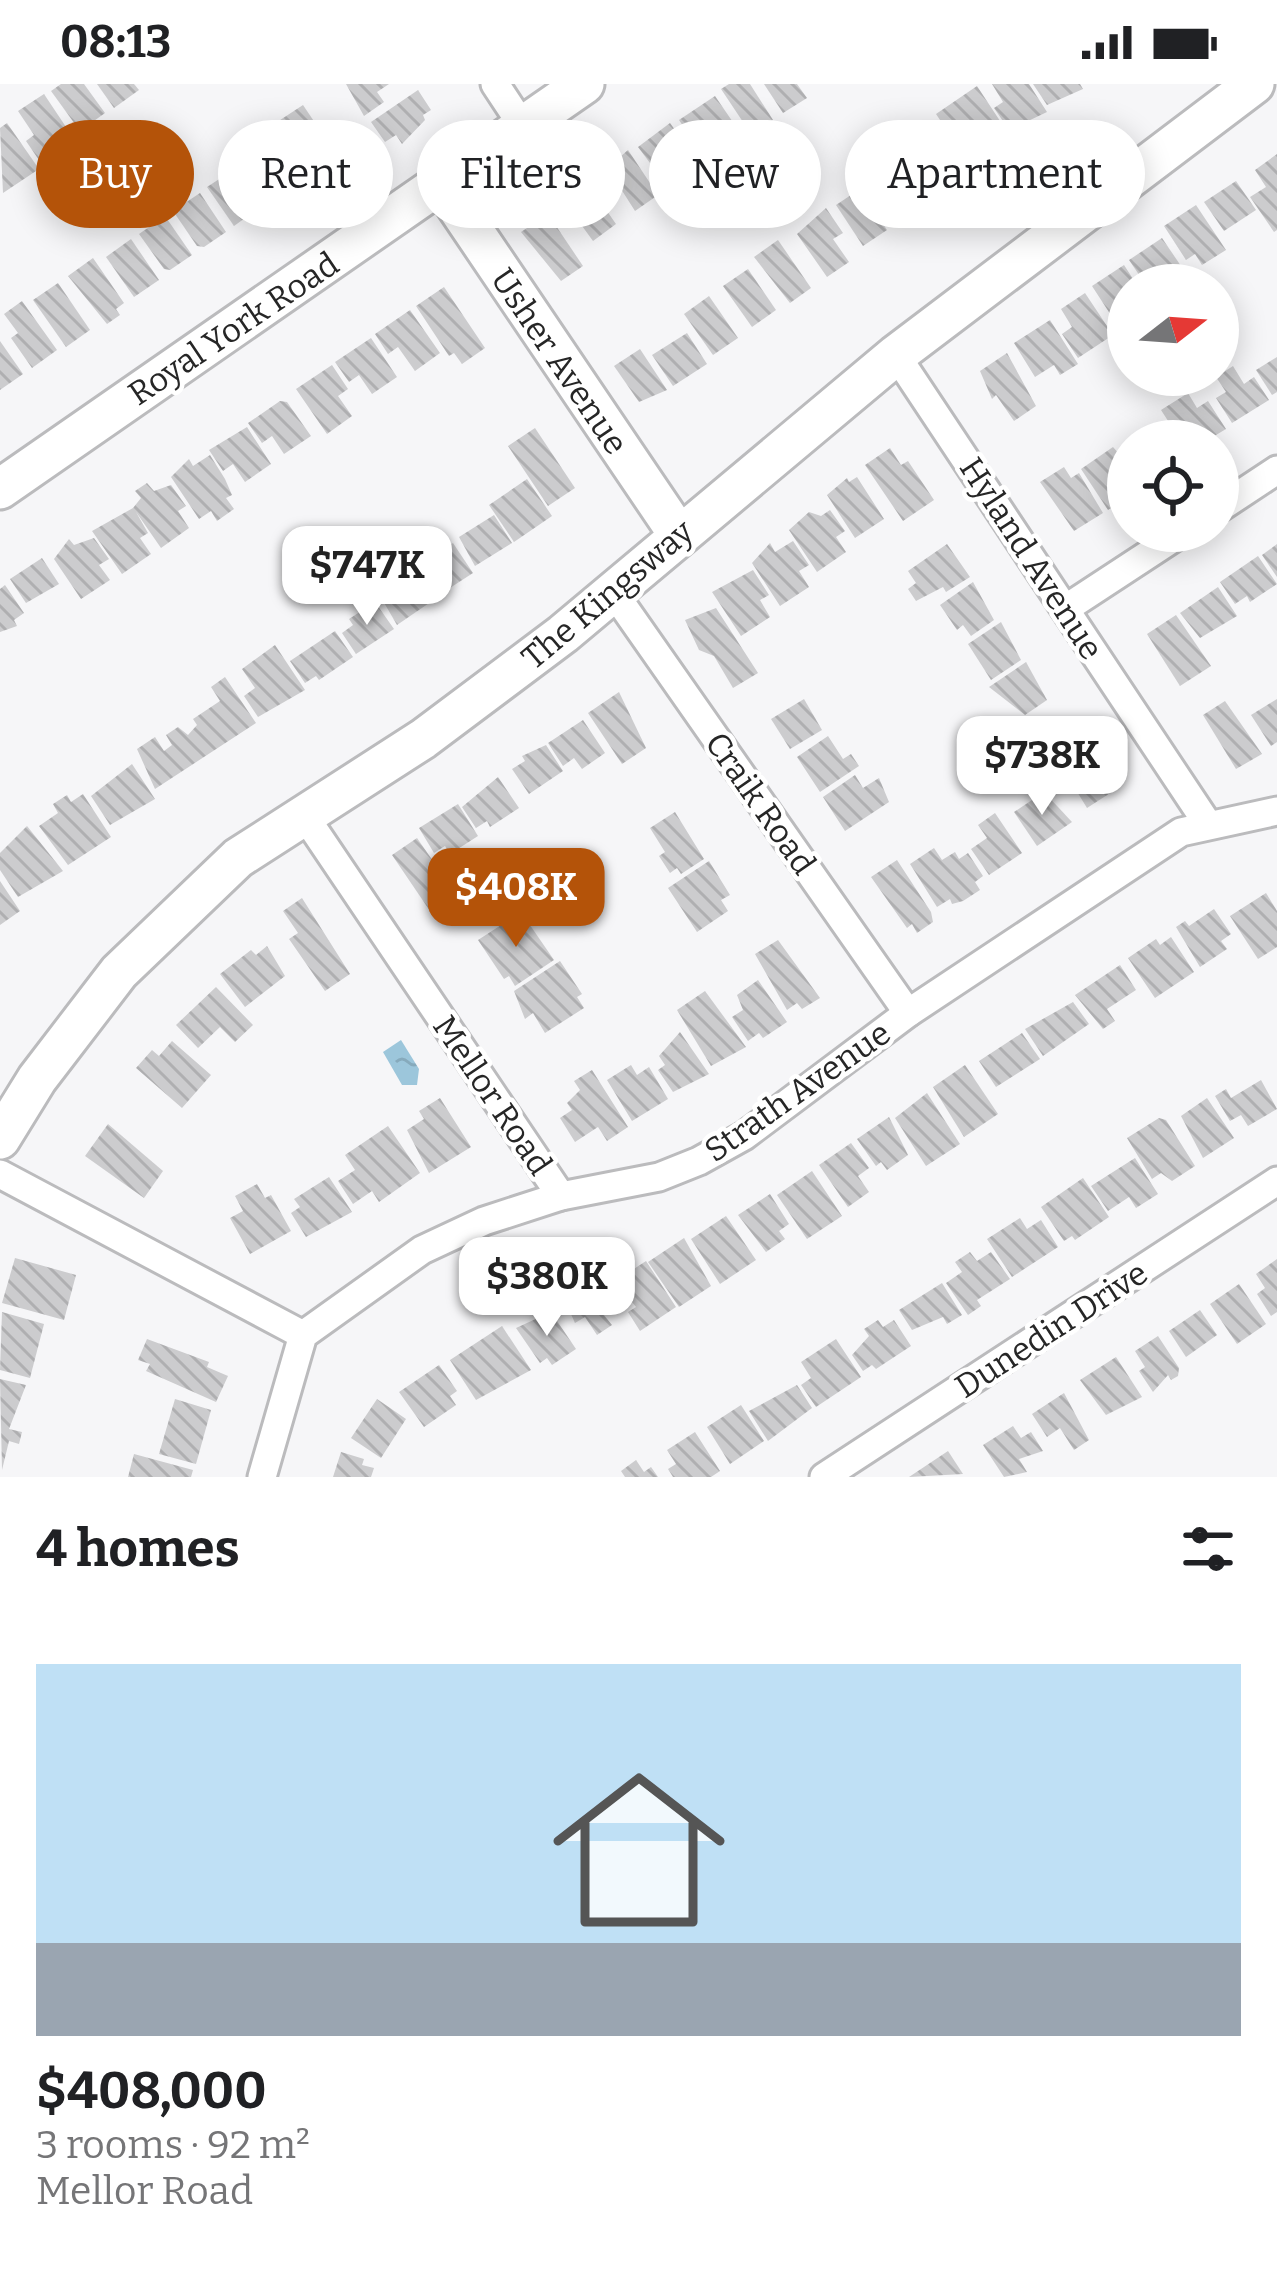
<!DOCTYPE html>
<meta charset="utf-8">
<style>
body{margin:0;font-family:Bitter,serif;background:#f6f6f6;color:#202124;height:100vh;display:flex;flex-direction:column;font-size:45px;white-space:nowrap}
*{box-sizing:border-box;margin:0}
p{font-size:39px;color:#757577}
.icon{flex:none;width:66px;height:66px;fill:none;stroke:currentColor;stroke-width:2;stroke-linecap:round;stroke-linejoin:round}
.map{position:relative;height:1393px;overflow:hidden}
.details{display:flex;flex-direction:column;background:#fff;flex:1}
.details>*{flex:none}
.top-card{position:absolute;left:36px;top:36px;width:1206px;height:108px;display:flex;gap:24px}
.needle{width:78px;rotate:73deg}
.tools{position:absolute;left:1107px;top:180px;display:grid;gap:24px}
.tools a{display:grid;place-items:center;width:132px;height:132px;border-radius:50%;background:#fff;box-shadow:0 6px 30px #0003;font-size:60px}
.price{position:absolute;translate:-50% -102px;padding:0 27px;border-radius:24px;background:#fff;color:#222;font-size:39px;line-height:78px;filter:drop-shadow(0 3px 6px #0008)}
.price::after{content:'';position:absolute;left:50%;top:72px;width:36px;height:27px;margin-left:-18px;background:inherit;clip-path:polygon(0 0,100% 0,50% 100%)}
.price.selected{background:#b45309;color:#fff}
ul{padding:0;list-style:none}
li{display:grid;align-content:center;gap:24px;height:636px;padding:0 36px}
li span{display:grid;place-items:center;height:372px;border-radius:0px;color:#555}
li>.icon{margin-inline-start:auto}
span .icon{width:216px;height:216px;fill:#fffc;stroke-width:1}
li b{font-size:51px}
h2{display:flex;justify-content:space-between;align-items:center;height:144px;padding:0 36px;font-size:51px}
.chip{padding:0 42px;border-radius:54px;background:#fff;box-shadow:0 6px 30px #0003;font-size:42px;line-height:108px}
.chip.selected{background:#b45309;color:#fff}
.status{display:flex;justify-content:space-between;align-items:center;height:84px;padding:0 60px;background:#fff;direction:ltr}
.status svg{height:33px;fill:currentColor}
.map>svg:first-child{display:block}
.water{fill:url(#water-ripples)}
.building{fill:url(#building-back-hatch)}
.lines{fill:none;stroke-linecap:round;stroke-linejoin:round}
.street-casing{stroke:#bbbbbd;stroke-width:33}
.secondary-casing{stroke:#bbbbbd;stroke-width:45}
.street{stroke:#fff;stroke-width:27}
.secondary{stroke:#fff;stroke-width:39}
.labels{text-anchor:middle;stroke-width:9;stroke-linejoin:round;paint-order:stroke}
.street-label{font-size:33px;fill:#262626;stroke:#fff}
</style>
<div class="status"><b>08:13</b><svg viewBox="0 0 49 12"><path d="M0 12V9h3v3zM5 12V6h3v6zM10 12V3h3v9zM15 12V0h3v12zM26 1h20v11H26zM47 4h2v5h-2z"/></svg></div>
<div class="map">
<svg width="1277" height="1393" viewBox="0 0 1277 1393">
<defs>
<pattern id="water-ripples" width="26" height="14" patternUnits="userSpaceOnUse" patternTransform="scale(3)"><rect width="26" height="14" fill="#9cc6db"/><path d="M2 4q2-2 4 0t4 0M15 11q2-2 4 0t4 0" fill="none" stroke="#86aabc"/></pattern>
<pattern id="building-back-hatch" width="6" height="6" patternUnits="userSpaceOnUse" patternTransform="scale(3)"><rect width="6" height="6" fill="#ccccce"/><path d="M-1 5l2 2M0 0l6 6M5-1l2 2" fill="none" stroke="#afafb1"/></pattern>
</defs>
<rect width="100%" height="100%" fill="#f6f6f8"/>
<!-- water -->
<path class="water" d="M401,956L419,985L417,1001H402L383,968Z"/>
<!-- building -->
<g class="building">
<path d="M61,0H84L105,29L80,47L51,7Z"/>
<path d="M97,0H134L139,6L114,24Z"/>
<path d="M346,0H389L377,8L384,18L364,32Z"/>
<path d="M729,0H750L773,36L751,50L721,5Z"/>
<path d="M764,0H797L807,14L783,29Z"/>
<path d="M992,0H1029L1047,28L1009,46L994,24L1003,18Z"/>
<path d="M1033,0H1080L1083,5L1047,21Z"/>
<path d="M977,2L1004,43L984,56L991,67L970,81L936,30Z"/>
<path d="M418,6L431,26L423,31L425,36L402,60L396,51L385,58L371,38Z"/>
<path d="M44,10L72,52L41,79L26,57L34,51L18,27Z"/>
<path d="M715,12L752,66L727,80L714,61L701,69L679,36Z"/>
<path d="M303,21L336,70L301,94L268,44Z"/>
<path d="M7,39L39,85L3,109L0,44Z"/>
<path d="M670,39L701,82L678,98L662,76L653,83L638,63Z"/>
<path d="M933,39L968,92L929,118L893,65Z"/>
<path d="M268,57L299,100L276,118L244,75Z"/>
<path d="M628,66L658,111L635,127L621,105L610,112L597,93Z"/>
<path d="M1277,70V146L1274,148L1250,113L1266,103L1255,86Z"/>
<path d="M894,78L921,118L890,139L871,110L877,106L869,95Z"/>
<path d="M233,86L259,124L234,142L207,103Z"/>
<path d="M586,97L616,140L593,157L577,135L567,141L553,121Z"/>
<path d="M1236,97L1256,126L1224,147L1204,118Z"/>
<path d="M860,105L887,146L863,162L836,121Z"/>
<path d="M200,109L226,148L204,163L197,162L173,127Z"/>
<path d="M1196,121L1226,166L1202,181L1195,170L1186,176L1164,142Z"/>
<path d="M826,124L843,149L833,155L849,178L827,193L797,150Z"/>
<path d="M548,130L583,182L561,197L521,148Z"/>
<path d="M165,132L192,171L170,186L164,185L139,150Z"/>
<path d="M1162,154L1181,182L1146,201L1129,176Z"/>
<path d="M131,155L159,196L134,213L106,173Z"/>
<path d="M778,156L811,204L790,219L754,173Z"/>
<path d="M93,174L124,219L116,225L120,231L107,240L68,192Z"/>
<path d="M1124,181L1137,201H1128V235L1118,242L1092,202Z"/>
<path d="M748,185L776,226L752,243L723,202Z"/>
<path d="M58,199L90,246L66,263L33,216Z"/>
<path d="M444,203L485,264L462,280L454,269L449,272L416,222Z"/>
<path d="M1085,209L1113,251L1078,274L1062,250L1072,243L1061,225Z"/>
<path d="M709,212L738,254L713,271L684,230Z"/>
<path d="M22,217L57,266L32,284L11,254L18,249L4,230Z"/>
<path d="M410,226L440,269L415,287L398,263L388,270L375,250Z"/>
<path d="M1050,236L1078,280L1060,291L1054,281L1035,293L1014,259Z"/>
<path d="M687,249L707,280L673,302L652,271Z"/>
<path d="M371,254L397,293L372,310L359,291L349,298L335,278Z"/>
<path d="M0,257L23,290L0,306Z"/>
<path d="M640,265L667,306L639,318L614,282Z"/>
<path d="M1007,269L1036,322L1014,337L996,311L992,315L980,287Z"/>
<path d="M1277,273V308L1272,311L1256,286Z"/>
<path d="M332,281L348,305L338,312L352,332L327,350L296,305Z"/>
<path d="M1233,282L1244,300L1254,293L1269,316L1232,339L1216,314L1226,308L1216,293Z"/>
<path d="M1188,309L1197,324L1208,317L1226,345L1206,357H1181L1161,326Z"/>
<path d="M280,317L287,318L311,352L284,370L272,352L262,359L248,339Z"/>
<path d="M247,343L271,380L245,398L233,380L223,387L209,366Z"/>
<path d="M535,344L575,404L548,422L508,362Z"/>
<path d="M1168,345L1175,357H1137L1152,347L1156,352Z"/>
<path d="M1113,363L1128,380V413L1108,426L1081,385Z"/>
<path d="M890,364L901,381L908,377L934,416L903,437L865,381Z"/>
<path d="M210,371L225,395L232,411L226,414L234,425L217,437L211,427L199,435L171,393L189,375L193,382Z"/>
<path d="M1064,383L1071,394L1079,389L1103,429L1074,447L1040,398Z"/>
<path d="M857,393L884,435L855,454L827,411L847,394L849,398Z"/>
<path d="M527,395L552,432L514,458L489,421Z"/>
<path d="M147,399L154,407L171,401L186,422L178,427L189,444L161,464L136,428L148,449L140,454L151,470L122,490L92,447L133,424L141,414L135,407Z"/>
<path d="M830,426L845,447L836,453L846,468L817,488L789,446L809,428L821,432Z"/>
<path d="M494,431L512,459L475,482L459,453Z"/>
<path d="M94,454L109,475L99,481L110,496L81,515L54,475L69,455L74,461Z"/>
<path d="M793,457L809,481L799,487L809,503L780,522L752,479L770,459L775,468Z"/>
<path d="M453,459L473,489L436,513L419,482Z"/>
<path d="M947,460L970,493L946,508L943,503L916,517L908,505L916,499L908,487Z"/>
<path d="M1277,460V493L1262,471Z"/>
<path d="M1258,472L1277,500L1250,518L1247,512L1235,520L1220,498Z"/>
<path d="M42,474L59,500L26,519L10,495Z"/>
<path d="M753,486L769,511L760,516L770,533L741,552L712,508Z"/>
<path d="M415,488L435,515L397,541L379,510Z"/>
<path d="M973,498L994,536L971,552L963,541L957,546L940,521Z"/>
<path d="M5,501L24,529L14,536L17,542L0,548V505Z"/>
<path d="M1218,503L1237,532L1200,554L1180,529Z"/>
<path d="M375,518L394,545L356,570L342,549L353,541L349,535Z"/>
<path d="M716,524L758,589L733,604L714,572L699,566L685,536Z"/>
<path d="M1176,531L1211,582L1180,602L1147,550Z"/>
<path d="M1001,538L1021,576L991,596L968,560Z"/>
<path d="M335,547L353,573L319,596L316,592L305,599L290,577Z"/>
<path d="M275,561L305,606L258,633L244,612L255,604L242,585Z"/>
<path d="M1026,578L1047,616L1025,631L989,603Z"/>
<path d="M225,593L256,639L155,705L137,665L155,653L164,667L172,661L166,651L178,643L188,651L197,641L193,635L220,617L211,603Z"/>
<path d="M619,608L646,664L622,680L588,629Z"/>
<path d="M804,615L822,646L790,665L771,635Z"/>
<path d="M1277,615V658L1271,662L1251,631Z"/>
<path d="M1225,617L1262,670L1236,685L1203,631Z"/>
<path d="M583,636L605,669L582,685L574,674L563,682L548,659Z"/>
<path d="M1069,640L1118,704L1087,724L1068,693L1056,700L1047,685L1060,677L1046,655Z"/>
<path d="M828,652L843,675L851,670L859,682L820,708L797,673Z"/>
<path d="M546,661L563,687L529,710L512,685L525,677L522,672Z"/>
<path d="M132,680L155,715L110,741L91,712Z"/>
<path d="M855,691L863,704L879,694L889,718L845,747L823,713Z"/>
<path d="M498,693L519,724L490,743L487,737L476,744L462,723Z"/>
<path d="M1044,708L1072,738L1037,762L1014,728Z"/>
<path d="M83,710L111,753L68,781L39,742L58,729L53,720L67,711L71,718Z"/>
<path d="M458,720L478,752L450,770L445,762L434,769L419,744Z"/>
<path d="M675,728L704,775L681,790L677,784L670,789L659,772L665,768L650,744Z"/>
<path d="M995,729L1022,769L989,791L971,765L987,754L978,741Z"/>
<path d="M27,742L63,787L18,813L0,786V769Z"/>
<path d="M417,754L449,800L445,802L452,813L430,827L392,771Z"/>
<path d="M934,764L942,776L955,768L959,775L968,769L983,792L975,798L980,806L963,817L952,820L950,815L937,823L910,780Z"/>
<path d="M897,776L931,828L933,838L917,849L912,840L907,844L871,793Z"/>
<path d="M709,777L730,811L721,816L728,827L697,848L668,804Z"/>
<path d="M0,797L20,827L0,841Z"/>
<path d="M1266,809L1277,827V863L1258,875L1230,832Z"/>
<path d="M302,814L350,890L325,907L289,855L298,849L283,827Z"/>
<path d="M1214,825L1231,850L1221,857L1227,865L1200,883L1176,843L1185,837L1189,842Z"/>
<path d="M521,828L554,876L515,902L509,892L504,895L478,856Z"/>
<path d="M1171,853L1194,888L1155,914L1128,874L1156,855L1160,861Z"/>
<path d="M778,856L820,914L802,925L797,919L787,926L755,870Z"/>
<path d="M267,862L285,892L245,923L220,890L251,866L256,871Z"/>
<path d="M560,877L582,910L577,913L584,924L545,949L533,929L525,935L514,907Z"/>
<path d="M1120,881L1136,906L1107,925L1115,937L1103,945L1075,911Z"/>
<path d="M758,896L787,938L763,954L759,949L748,957L732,933L743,926L737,911Z"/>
<path d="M216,903L253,941L235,958L220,943L198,964L176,941Z"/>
<path d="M705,907L746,963L711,982L677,926Z"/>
<path d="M1073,918L1089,940L1043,972L1025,945Z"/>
<path d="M680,948L709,990L673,1008L658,986L665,981L659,972Z"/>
<path d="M1022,949L1040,975L996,1003L979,977Z"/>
<path d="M172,957L211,991L182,1024L136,984L152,966L159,972Z"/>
<path d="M631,981L637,991L649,983L668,1015L632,1037L607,996Z"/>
<path d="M965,981L998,1030L964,1053L933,1003Z"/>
<path d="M592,986L628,1043L607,1057L598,1043L575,1058L560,1034L572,1026L567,1019L580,1006L574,997Z"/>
<path d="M1261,996L1277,1025L1248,1042L1241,1031L1230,1037L1215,1012L1226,1005L1231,1014Z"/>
<path d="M927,1009L960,1060L926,1082L895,1034Z"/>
<path d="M440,1014L471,1063L429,1089L407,1046L424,1035L419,1027Z"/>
<path d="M1207,1014L1234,1054L1203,1074L1181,1032Z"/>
<path d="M889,1033L908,1071L887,1086L881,1078L876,1082L857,1055Z"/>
<path d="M1159,1034L1166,1036L1195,1082L1172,1097L1161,1089L1152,1095L1127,1054Z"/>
<path d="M108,1040L163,1087L144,1114L85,1072Z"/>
<path d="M388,1042L420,1089L379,1118L372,1107L353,1120L338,1097L355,1086L345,1071Z"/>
<path d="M851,1059L869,1084L858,1092L869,1108L848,1123L819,1081Z"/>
<path d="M1135,1074L1158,1110L1136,1124L1129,1113L1108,1127L1091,1102Z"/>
<path d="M812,1087L842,1132L807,1155L777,1111Z"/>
<path d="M329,1093L352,1128L306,1153L291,1129L300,1123L294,1115Z"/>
<path d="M1083,1094L1109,1133L1075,1156L1072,1152L1064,1157L1041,1123Z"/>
<path d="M257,1100L265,1114L271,1111L291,1147L250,1170L230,1134L243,1127L235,1112Z"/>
<path d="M770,1110L789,1140L779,1147L785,1155L766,1168L738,1131Z"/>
<path d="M726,1132L756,1176L720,1200L691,1155Z"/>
<path d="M1020,1134L1027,1145L1041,1136L1058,1163L1012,1193L987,1155Z"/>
<path d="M684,1154L711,1202L679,1223L648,1178Z"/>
<path d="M970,1168L977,1177L991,1168L1010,1195L977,1216L981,1222L968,1231L946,1199L962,1188L955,1178Z"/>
<path d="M15,1174L76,1191L64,1236L2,1219Z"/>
<path d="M1277,1175V1228L1271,1232L1257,1210L1265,1204L1256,1190Z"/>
<path d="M646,1177L676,1223L640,1247L628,1228L636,1223L632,1218L623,1224L608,1202Z"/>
<path d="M597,1194L615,1223L604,1231L612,1241L597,1251L585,1233L575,1239L564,1215Z"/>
<path d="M942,1199L962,1231L947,1240L943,1233L912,1246L899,1226Z"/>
<path d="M1239,1200L1266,1240L1237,1260L1210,1220Z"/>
<path d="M1200,1226L1217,1251L1186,1273L1169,1247Z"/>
<path d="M2,1228L44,1240L30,1294L0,1286Z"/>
<path d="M551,1228L576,1265L552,1281L547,1274L540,1279L516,1244Z"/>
<path d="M878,1236L883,1243L894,1236L911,1262L876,1285L872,1281L863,1287L852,1271L869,1252L864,1245Z"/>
<path d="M502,1242L531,1286L476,1316L450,1276Z"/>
<path d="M1158,1252L1179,1284L1178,1292L1171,1296L1168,1291L1153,1308L1139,1287L1145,1283L1135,1267Z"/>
<path d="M147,1255L209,1278L207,1283L228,1292L216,1318L146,1287L150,1280L138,1276Z"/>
<path d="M836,1255L861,1293L816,1323L801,1301L811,1294L801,1278Z"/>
<path d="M1116,1273L1142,1313L1106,1331L1080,1296Z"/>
<path d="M439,1281L457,1307L450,1312L456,1321L424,1343L399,1308Z"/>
<path d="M0,1295L26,1301L9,1345L22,1348L19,1360L9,1357L2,1386Z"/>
<path d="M797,1301L812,1324L768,1357L749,1327Z"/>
<path d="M1064,1309L1089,1356L1074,1366L1060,1344L1047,1353L1032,1330Z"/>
<path d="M175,1315L211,1326L196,1380L159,1370Z"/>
<path d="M377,1315L406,1335L381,1374L351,1354Z"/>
<path d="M741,1321L764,1357L730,1380L707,1343Z"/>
<path d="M1013,1342L1021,1354L1031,1348L1043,1367L1019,1375L1027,1388L1004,1393L983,1361Z"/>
<path d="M695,1348L720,1387L711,1393H673L668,1385L676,1380L667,1366Z"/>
<path d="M948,1367L963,1390L909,1393Z"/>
<path d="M341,1368L364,1375L362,1381L374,1384L371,1393H333Z"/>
<path d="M134,1370L193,1386L191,1393H128Z"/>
<path d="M636,1376L644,1388L651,1383L658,1393H625L621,1387Z"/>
</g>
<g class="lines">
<!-- street casing -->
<g class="street-casing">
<g id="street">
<path d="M495,0L524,44"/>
<path d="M896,271L1207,739"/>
<path d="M1218,425L1277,386"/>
<path d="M614,509L908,929"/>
<path d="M1065,525L1184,447"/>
<path d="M304,731L561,1112"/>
<path d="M0,1090L303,1251"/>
<path d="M262,1393L303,1251L422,1166L484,1137L561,1112L659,1093L699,1077L744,1052L908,929L1181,748L1277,727"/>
<path d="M824,1393L1277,1097"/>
</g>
</g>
<!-- secondary casing -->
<g class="secondary-casing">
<g id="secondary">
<path d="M443,102L679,451"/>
<path d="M0,405L584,0"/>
<path d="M0,1055L37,995L119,888L238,774L423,655L563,550L896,271L1254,0"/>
</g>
</g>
<!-- street -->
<use href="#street" class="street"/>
<!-- secondary -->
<use href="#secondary" class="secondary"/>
</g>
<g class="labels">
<!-- street labels -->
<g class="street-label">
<text transform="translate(233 244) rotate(-34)" y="12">Royal York Road</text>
<text transform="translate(560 277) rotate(56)" y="12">Usher Avenue</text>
<text transform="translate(1032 474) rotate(57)" y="12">Hyland Avenue</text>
<text transform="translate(607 510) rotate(-40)" y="12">The Kingsway</text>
<text transform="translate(761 719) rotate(55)" y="12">Craik Road</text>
<text transform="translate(797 1007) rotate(-35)" y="12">Strath Avenue</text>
<text transform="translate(493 1011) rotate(56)" y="12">Mellor Road</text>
<text transform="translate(1051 1245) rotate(-33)" y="12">Dunedin Drive</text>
</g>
</g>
</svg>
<div class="tools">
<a><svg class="needle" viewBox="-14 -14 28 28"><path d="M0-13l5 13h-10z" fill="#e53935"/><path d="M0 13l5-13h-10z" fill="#757577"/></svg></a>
<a><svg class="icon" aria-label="locate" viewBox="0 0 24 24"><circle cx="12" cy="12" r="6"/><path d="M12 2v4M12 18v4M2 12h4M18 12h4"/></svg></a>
</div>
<b class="price" style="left:367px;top:544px">$747K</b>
<b class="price" style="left:1042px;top:734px">$738K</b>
<b class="price selected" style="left:516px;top:866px">$408K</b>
<b class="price" style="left:547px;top:1255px">$380K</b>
<div class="top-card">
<a class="chip selected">Buy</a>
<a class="chip">Rent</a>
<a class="chip">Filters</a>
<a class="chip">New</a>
<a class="chip">Apartment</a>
</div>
</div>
<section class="details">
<h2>4 homes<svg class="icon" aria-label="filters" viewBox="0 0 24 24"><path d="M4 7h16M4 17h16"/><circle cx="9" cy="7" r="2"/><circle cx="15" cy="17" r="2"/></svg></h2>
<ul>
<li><span style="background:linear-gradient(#bfe0f5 75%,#9aa5b1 0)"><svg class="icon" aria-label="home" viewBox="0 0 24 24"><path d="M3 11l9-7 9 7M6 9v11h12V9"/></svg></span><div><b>$408,000</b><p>3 rooms · 92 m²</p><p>Mellor Road</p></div></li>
</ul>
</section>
